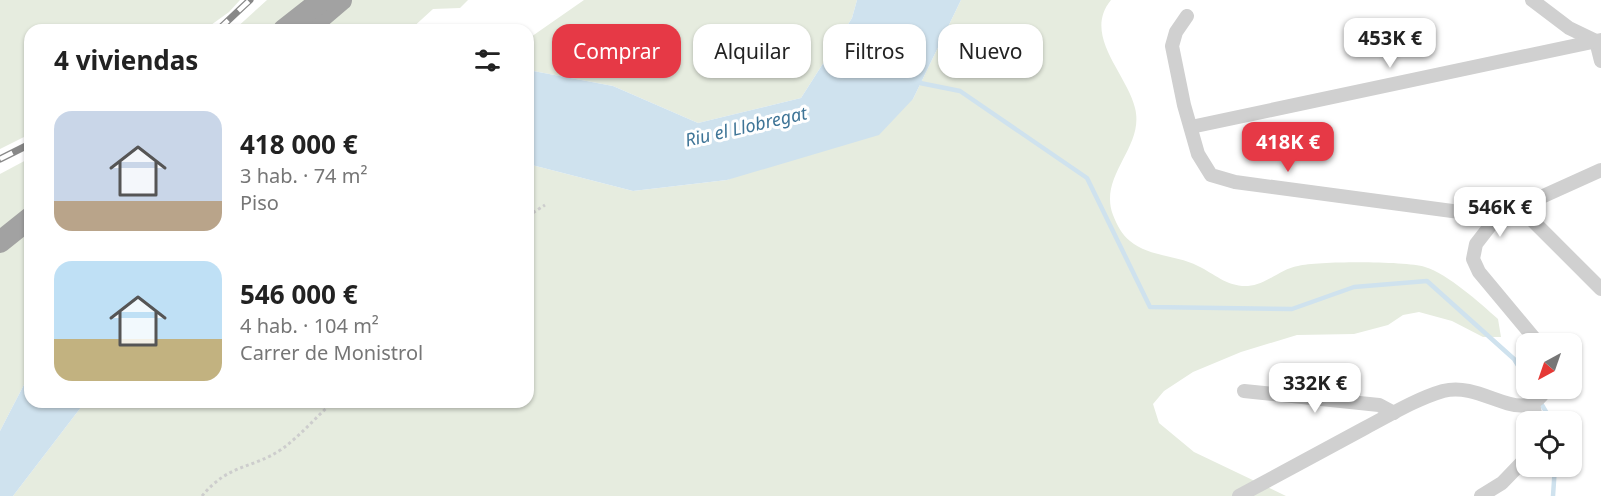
<!DOCTYPE html>
<html lang="es">
<meta charset="utf-8">
<style>
body{margin:0;font-family:"Noto Sans",sans-serif;background:#f2f2f2;color:#222;height:100vh;display:flex;flex-direction:column;font-size:22px;white-space:nowrap}
*{box-sizing:border-box;margin:0}
p{font-size:20px;color:#767676}
.icon{flex:none;width:33px;height:33px;fill:none;stroke:currentColor;stroke-width:2;stroke-linecap:round;stroke-linejoin:round}
.map{position:relative;flex:1;overflow:hidden}
.side{position:absolute;left:24px;top:24px;width:510px;height:384px;display:flex;flex-direction:column;background:#fff;border-radius:18px;box-shadow:0 2px 4px #0004}
.side>*{flex:none}
.guide{position:absolute;left:552px;top:24px;width:570px;height:54px;display:flex;gap:12px}
.needle{width:39px;rotate:220deg}
.tools{position:absolute;left:1516px;top:333px;display:grid;gap:12px}
.tools a{display:grid;place-items:center;width:66px;height:66px;border-radius:12px;background:#fff;box-shadow:0 2px 4px #0004;font-size:30px}
.price{position:absolute;translate:-50% -51px;padding:0 14px;border-radius:12px;background:#fff;color:#222;font-size:20px;line-height:39px;filter:drop-shadow(0 2px 3px #0008)}
.price::after{content:'';position:absolute;left:50%;top:36px;width:18px;height:14px;margin-left:-9px;background:inherit;clip-path:polygon(0 0,100% 0,50% 100%)}
.price.on{background:#e63946;color:#fff}
ul{padding:0;list-style:none}
li{display:flex;align-items:center;gap:18px;height:150px;padding:0 30px}
li span{display:grid;place-items:center;flex:none;width:168px;height:120px;border-radius:18px;color:#555}
li>.icon{margin-inline-start:auto}
span .icon{width:72px;height:72px;fill:#fffc;stroke-width:1}
li b{font-size:26px}
h2{display:flex;justify-content:space-between;align-items:center;height:72px;padding:0 30px;font-size:26px}
.pill{padding:0 21px;border-radius:18px;background:#fff;box-shadow:0 2px 4px #0004;font-size:21px;line-height:54px}
.pill.on{background:#e63946;color:#fff}
.map>svg:first-child{display:block}
.green{fill:#e6ecdf}
.water{fill:#cfe2ee}
.lines{fill:none;stroke-linecap:round;stroke-linejoin:round}
.stream{stroke:#cfe2ee;stroke-width:4.5}
.path{stroke:#cdcdcd;stroke-width:3;stroke-dasharray:3 3;stroke-linecap:butt}
.minor{stroke:#d0d0d0;stroke-width:14}
.trunk{stroke:#a2a2a2;stroke-width:22}
.rail-casing{stroke:#888;stroke-width:7}
.rail{stroke:#fff;stroke-width:4.5;stroke-dasharray:14;stroke-linecap:butt}
.labels{text-anchor:middle;stroke-width:6;stroke-linejoin:round;paint-order:stroke}
.water-label{font-size:18px;font-style:italic;fill:#3f7597;stroke:#fff}
</style>
<div class="map">
<svg width="1601" height="496" viewBox="0 0 1601 496">
<rect width="100%" height="100%" fill="#fff"/>
<!-- green -->
<g class="green">
<path d="M0,0H240L229,12L204,30H30V134L0,149Z"/>
<path d="M267,0H468L460,8L433,9L410,30H234Z"/>
<path d="M584,0H857L852,18L801,98L698,123L613,86L528,70V39Z"/>
<path d="M961,0H1111C1082,35 1127,74 1135,108C1145,147 1098,175 1113,215C1117,225 1122,235 1130,241C1149,257 1177,255 1198,266C1215,274 1227,287 1248,286C1266,285 1280,269 1298,266C1319,261 1405,261 1425,267C1448,274 1480,303 1498,319L1501,337H1483L1452,321L1419,312L1403,315L1388,325L1354,334L1297,335L1241,352L1193,372L1164,391L1153,404L1159,423L1194,452L1286,496H13L85,402H528V164L633,191L727,180L913,99Z"/>
<path d="M30,158V373L0,431V174Z"/>
</g>
<!-- water -->
<g class="water">
<path d="M857,0H961L913,99L879,135L727,180L633,191L528,164V70L613,86L698,123L801,98L852,18Z"/>
<path d="M30,373V402H85L13,496H0V431Z"/>
</g>
<g class="lines">
<!-- stream -->
<g class="stream">
<path d="M915,82L960,91L1087,178L1150,307L1292,309L1354,287L1427,281L1514,359L1527,380"/>
<path d="M1532,388L1552,422"/>
<path d="M1553,496L1555,466"/>
</g>
<!-- path -->
<g class="path">
<path d="M528,216L545,205"/>
<path d="M202,496C229,463 253,469 282,449C300,436 316,417 333,402"/>
</g>
<!-- minor -->
<g class="minor">
<path d="M1532,0L1569,28L1596,41L1601,61"/>
<path d="M1187,16L1176,32L1172,46L1184,105L1198,154L1211,175L1235,182L1497,217"/>
<path d="M1191,127L1601,40"/>
<path d="M1521,209L1601,289"/>
<path d="M1539,344L1479,272L1473,259L1476,244L1497,217L1601,170"/>
<path d="M1244,391L1379,405L1394,413"/>
<path d="M1533,404L1537,422"/>
<path d="M1239,496C1281,473 1323,451 1365,428C1390,415 1416,399 1443,391C1485,380 1522,431 1547,388"/>
<path d="M1481,496L1502,483L1527,457"/>
</g>
<!-- trunk -->
<g class="trunk">
<path d="M314,23L341,0"/>
<path d="M284,30L322,0"/>
<path d="M0,242L30,218"/>
</g>
<!-- rail casing -->
<g class="rail-casing">
<g id="rail">
<path d="M218,30L250,0"/>
<path d="M0,159L30,144"/>
</g>
</g>
<!-- rail -->
<use href="#rail" class="rail"/>
</g>
<g class="labels">
<!-- water labels -->
<g class="water-label">
<text transform="translate(746 127) rotate(-13)" y="6">Riu el Llobregat</text>
</g>
</g>
</svg>
<div class="tools">
<a><svg class="needle" viewBox="-14 -14 28 28"><path d="M0-13l5 13h-10z" fill="#e53935"/><path d="M0 13l5-13h-10z" fill="#767676"/></svg></a>
<a><svg class="icon" aria-label="locate" viewBox="0 0 24 24"><circle cx="12" cy="12" r="6"/><path d="M12 2v4M12 18v4M2 12h4M18 12h4"/></svg></a>
</div>
<b class="price" style="left:1390px;top:69px">453K €</b>
<b class="price on" style="left:1288px;top:173px">418K €</b>
<b class="price" style="left:1500px;top:238px">546K €</b>
<b class="price" style="left:1315px;top:414px">332K €</b>
<div class="guide">
<a class="pill on">Comprar</a>
<a class="pill">Alquilar</a>
<a class="pill">Filtros</a>
<a class="pill">Nuevo</a>
</div>
<section class="side">
<h2>4 viviendas<svg class="icon" aria-label="filters" viewBox="0 0 24 24"><path d="M4 7h16M4 17h16"/><circle cx="9" cy="7" r="2"/><circle cx="15" cy="17" r="2"/></svg></h2>
<ul>
<li><span style="background:linear-gradient(#c9d6e8 75%,#b9a48a 0)"><svg class="icon" aria-label="home" viewBox="0 0 24 24"><path d="M3 11l9-7 9 7M6 9v11h12V9"/></svg></span><div><b>418 000 €</b><p>3 hab. · 74 m²</p><p>Piso</p></div></li>
<li><span style="background:linear-gradient(#bfe0f5 65%,#c2b280 0)"><svg class="icon" aria-label="home" viewBox="0 0 24 24"><path d="M3 11l9-7 9 7M6 9v11h12V9"/></svg></span><div><b>546 000 €</b><p>4 hab. · 104 m²</p><p>Carrer de Monistrol</p></div></li>
</ul>
</section>
</div>
